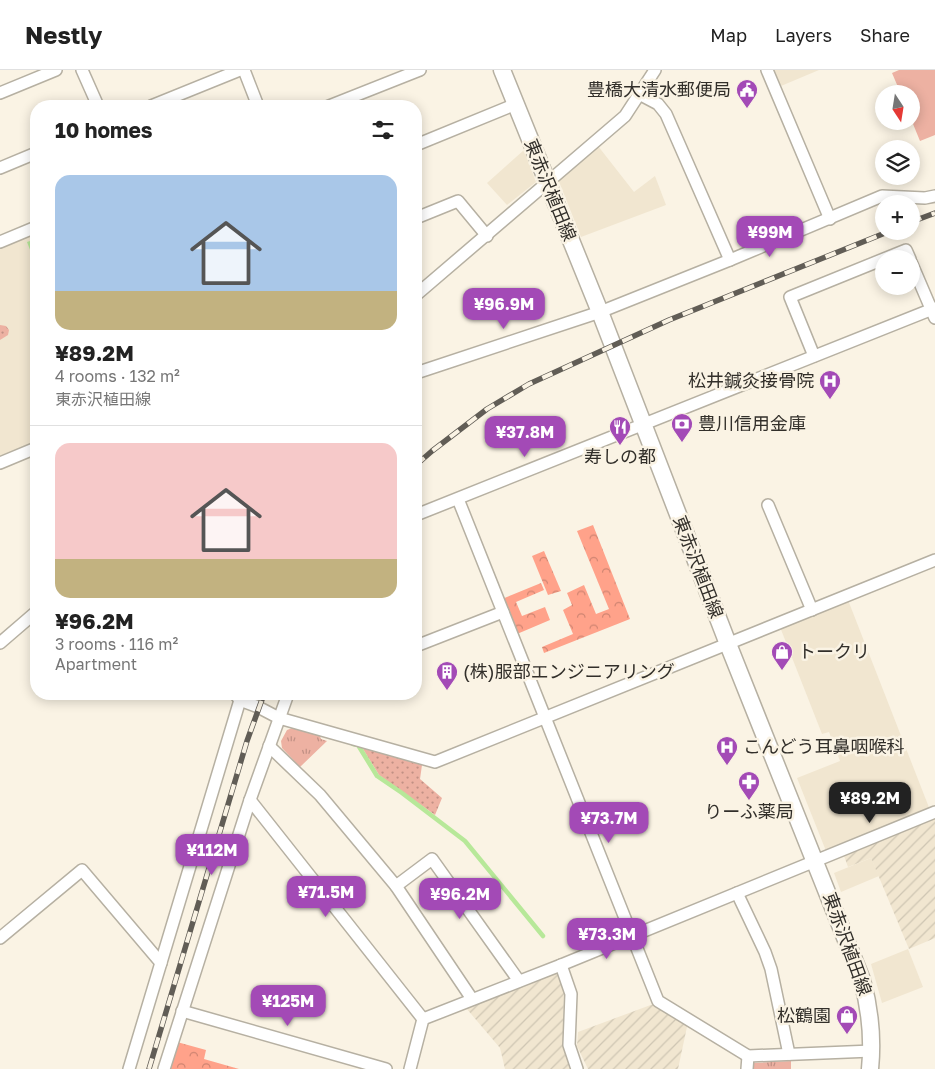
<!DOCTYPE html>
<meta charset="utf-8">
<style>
body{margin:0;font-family:"Golos Text","Noto Sans JP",sans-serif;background:#f2f2f2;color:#222;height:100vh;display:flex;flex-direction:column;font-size:19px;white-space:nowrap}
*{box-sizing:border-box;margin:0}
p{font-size:16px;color:#767676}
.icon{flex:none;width:28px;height:28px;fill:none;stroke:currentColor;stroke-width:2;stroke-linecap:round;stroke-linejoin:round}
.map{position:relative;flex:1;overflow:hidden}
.panel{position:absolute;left:30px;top:30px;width:392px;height:600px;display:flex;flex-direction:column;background:#fff;border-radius:20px;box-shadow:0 2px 12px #0003}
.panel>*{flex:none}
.needle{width:32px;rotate:168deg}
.buttons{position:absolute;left:875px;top:15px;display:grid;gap:10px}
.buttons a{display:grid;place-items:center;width:45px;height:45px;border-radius:50%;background:#fff;box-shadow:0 2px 12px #0003;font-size:25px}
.price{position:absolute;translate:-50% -42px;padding:0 11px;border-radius:10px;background:#a34ab6;color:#fff;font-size:16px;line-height:32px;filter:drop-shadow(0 1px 2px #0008)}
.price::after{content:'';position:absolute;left:50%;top:30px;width:15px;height:11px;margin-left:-8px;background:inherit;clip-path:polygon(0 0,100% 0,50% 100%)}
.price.active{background:#222;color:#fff}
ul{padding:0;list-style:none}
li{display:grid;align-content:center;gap:10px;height:265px;padding:0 25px}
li+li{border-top:1px solid #e0e0e0}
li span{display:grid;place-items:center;height:155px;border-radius:15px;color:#555}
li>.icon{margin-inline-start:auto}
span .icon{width:90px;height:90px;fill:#fffc;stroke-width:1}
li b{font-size:21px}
h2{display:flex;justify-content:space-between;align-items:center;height:60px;padding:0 25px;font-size:21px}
header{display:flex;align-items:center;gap:30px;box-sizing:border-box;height:70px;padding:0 25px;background:#fff;border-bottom:1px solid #e0e0e0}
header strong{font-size:24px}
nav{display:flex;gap:28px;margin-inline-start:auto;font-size:18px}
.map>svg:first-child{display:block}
.built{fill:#f1e6d0}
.industrial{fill:url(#industrial-furrows)}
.grass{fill:url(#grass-dots)}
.forest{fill:url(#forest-crowns)}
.park{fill:url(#park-tufts)}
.garden{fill:#edb1a2}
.water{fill:url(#water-waves)}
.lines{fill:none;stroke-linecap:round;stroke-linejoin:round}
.stream{stroke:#b7e899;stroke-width:4.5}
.minor-casing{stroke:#b6b0a2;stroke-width:14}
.secondary-casing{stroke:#b6b0a2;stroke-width:19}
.minor{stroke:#fff;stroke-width:11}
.secondary{stroke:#fff;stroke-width:16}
.rail-casing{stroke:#615d56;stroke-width:5.5}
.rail{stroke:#faf3e4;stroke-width:4;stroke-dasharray:11;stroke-linecap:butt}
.labels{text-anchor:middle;stroke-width:5;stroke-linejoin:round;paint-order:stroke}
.poi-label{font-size:18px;fill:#322f2a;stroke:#faf3e4;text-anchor:start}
.street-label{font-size:18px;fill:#322f2a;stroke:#faf3e4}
</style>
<header>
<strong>Nestly</strong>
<nav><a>Map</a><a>Layers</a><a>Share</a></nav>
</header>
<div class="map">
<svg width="935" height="999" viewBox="0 0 935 999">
<defs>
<pattern id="industrial-furrows" width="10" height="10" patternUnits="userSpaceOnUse" patternTransform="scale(1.25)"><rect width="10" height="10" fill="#f1e6d0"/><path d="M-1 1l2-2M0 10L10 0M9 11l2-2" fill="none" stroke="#cfc6b3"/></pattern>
<pattern id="grass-dots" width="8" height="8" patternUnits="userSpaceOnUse" patternTransform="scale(1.25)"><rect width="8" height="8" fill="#edb1a2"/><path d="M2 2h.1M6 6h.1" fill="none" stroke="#c19084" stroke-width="1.8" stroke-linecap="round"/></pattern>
<pattern id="forest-crowns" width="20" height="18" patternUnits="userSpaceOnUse" patternTransform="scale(1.25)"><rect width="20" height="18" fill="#ffa28a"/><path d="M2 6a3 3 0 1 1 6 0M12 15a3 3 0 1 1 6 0" fill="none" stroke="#cf8471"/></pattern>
<pattern id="park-tufts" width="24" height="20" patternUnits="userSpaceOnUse" patternTransform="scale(1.25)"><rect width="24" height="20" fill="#edb1a2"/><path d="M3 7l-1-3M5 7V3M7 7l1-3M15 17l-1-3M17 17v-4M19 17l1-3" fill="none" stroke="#c19084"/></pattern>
<pattern id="water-waves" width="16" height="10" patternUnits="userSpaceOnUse" patternTransform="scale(1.25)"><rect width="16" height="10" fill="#b7e899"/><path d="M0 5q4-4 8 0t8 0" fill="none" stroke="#9ec784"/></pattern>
</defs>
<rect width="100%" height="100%" fill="#faf3e4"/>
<!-- built -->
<g class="built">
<path d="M774,0H819L781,16Z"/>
<path d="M598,76L634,122L655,106L666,135L581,167L558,109Z"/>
<path d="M524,80L536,112L507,135L487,113Z"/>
<path d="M36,163V374L0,389V178Z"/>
<path d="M848,530L930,740L826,781L797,708L840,691L829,662L822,664L780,557Z"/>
<path d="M871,788L879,806L841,822L834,803Z"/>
<path d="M908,879L923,917L882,933L871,894Z"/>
</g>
<!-- industrial -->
<g class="industrial">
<path d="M935,746V868L909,879L871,788L848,797L843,783Z"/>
<path d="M557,902L564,919L563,975L566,986L572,999H505L500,978L466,938Z"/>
<path d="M656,933L688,952L678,999H588L577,976L578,962Z"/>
</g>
<!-- grass -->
<g class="grass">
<path d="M0,255L6,256L9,260L8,265L0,270Z"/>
<path d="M365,677L422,695L420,709L442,728L435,745L379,705L363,679Z"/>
</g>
<!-- forest -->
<g class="forest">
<path d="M593,455L630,549L544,583L542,577L573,564L563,540L572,535L567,523L584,515L596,544L609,539L577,461Z"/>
<path d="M544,481L561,521L548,525L532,486Z"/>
<path d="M541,513L544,520L516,532L522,546L545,537L550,550L517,564L502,529Z"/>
<path d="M177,972L206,980L204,989L239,999H169Z"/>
</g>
<!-- park -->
<g class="park">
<path d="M295,657L319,664L321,669L327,671L300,697L282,678L281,671L287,660Z"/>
<path d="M791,991V999H752L753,993Z"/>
</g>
<!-- garden -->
<path class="garden" d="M899,0H935V65L920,71L911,49V24H901L892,3Z"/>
<!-- water -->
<path class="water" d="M36,169V195L27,172Z"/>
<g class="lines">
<!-- stream -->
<path class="stream" d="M353,674L358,675L377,706L402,723L465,771L543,866"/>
<!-- minor casing -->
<g class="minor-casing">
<g id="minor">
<path d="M82,0L98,36"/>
<path d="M244,0L258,36"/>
<path d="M767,0L830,149"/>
<path d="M0,23L56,0"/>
<path d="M639,24L658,34L666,44L730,190"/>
<path d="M151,36L240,0"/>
<path d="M329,36L420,0"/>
<path d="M416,75L516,34"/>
<path d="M0,98L36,83"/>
<path d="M416,148L458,131L487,166"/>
<path d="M0,172L36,157"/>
<path d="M911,192L935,248"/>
<path d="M416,225L625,46L655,0"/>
<path d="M814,286L790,227L906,180L910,189"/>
<path d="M416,303L600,242L730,190L882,126L925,128L935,126"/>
<path d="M0,393L36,378"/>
<path d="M458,429L658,931L748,986L872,981"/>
<path d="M768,435L812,540"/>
<path d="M416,445L935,238"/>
<path d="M0,573L36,542"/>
<path d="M416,576L503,542"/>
<path d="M235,624L240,630L258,637L279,648L435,692L935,490"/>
<path d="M269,676L320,725L396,816L472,929"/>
<path d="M250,730L423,949"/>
<path d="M396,816L432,789L519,911"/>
<path d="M737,823L765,882L771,899L789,984"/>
<path d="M0,868L82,800L161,893"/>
<path d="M561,895L571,924L569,975L577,999"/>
<path d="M182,941L386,999"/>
<path d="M129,999L240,630"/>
<path d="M164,999L250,730L288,624"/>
<path d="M410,999L423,949L561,895L935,742"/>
<path d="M747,999L748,986"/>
</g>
</g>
<!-- secondary casing -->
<g class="secondary-casing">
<path id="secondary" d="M502,0L600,242L728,574L862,910C870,939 873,969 870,999"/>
</g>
<!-- minor -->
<use href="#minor" class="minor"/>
<!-- secondary -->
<use href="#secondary" class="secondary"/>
<!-- rail casing -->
<g class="rail-casing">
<g id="rail">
<path d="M911,152L935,143"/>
<path d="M416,395L432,381L487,339L529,314L669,250L890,161"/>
<path d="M149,999L247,671L264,624"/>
</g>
</g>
<!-- rail -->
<use href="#rail" class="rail"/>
</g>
<!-- icons -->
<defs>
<g id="civic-pin" transform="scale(1.125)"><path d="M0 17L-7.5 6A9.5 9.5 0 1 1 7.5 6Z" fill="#a34ab6" stroke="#faf3e4"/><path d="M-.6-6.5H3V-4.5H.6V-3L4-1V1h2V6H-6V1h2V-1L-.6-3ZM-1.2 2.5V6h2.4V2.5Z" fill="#fff"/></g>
<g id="hospital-pin" transform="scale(1.125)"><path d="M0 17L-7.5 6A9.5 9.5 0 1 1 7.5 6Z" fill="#a34ab6" stroke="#faf3e4"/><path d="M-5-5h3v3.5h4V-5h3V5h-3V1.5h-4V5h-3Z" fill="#fff"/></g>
<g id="bank-pin" transform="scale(1.125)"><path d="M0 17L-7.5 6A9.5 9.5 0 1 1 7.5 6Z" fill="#a34ab6" stroke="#faf3e4"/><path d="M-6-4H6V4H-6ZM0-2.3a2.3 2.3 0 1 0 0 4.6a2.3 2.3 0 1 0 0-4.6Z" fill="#fff"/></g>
<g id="restaurant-pin" transform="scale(1.125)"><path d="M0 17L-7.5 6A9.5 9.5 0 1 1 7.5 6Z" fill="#a34ab6" stroke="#faf3e4"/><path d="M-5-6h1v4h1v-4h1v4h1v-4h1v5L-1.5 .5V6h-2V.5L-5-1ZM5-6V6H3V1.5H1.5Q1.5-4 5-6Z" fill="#fff"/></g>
<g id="shop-pin" transform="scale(1.125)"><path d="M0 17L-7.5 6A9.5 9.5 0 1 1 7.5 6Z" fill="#a34ab6" stroke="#faf3e4"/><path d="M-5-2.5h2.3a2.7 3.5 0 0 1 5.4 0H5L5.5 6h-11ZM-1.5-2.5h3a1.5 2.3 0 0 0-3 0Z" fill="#fff"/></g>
<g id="building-pin" transform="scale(1.125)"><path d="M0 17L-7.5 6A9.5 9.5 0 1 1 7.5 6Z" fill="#a34ab6" stroke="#faf3e4"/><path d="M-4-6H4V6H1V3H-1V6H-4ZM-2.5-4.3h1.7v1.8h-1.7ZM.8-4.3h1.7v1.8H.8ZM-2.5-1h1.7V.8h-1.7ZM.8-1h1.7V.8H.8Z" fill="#fff"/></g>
<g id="pharmacy-pin" transform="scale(1.125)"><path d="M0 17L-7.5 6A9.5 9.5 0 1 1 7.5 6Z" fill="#a34ab6" stroke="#faf3e4"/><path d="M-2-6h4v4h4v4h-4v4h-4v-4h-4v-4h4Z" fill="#fff"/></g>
</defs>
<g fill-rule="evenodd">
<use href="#civic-pin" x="747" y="20"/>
<use href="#hospital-pin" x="830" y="311"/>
<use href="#bank-pin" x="682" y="354"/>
<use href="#restaurant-pin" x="620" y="357"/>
<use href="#shop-pin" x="782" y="582"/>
<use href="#building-pin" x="447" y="602"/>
<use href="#hospital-pin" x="727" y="677"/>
<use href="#pharmacy-pin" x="749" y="712"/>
<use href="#shop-pin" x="847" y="946"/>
</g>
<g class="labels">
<!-- poi labels -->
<g class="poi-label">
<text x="731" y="26" text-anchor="end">豊橋大清水郵便局</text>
<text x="814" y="317" text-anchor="end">松井鍼灸接骨院</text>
<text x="698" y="360">豊川信用金庫</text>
<text x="620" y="393" text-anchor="middle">寿しの都</text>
<text x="798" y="588">トークリ</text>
<text x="463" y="608">(株)服部エンジニアリング</text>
<text x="743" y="683">こんどう耳鼻咽喉科</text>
<text x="749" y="748" text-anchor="middle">りーふ薬局</text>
<text x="831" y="952" text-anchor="end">松鶴園</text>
</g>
<!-- street labels -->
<g class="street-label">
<text transform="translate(550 120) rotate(68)" y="6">東赤沢植田線</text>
<text transform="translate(698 497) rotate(69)" y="6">東赤沢植田線</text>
<text transform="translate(847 874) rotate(70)" y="6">東赤沢植田線</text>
</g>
</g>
</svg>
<div class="buttons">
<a><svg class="needle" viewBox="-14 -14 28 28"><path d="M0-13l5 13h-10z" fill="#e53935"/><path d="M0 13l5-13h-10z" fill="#767676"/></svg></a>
<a><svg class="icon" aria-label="layers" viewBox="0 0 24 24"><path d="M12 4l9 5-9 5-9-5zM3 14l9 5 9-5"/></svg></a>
<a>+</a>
<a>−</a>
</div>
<b class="price" style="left:770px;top:188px">¥99M</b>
<b class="price" style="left:504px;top:260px">¥96.9M</b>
<b class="price" style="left:525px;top:388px">¥37.8M</b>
<b class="price active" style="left:870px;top:754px">¥89.2M</b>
<b class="price" style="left:609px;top:774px">¥73.7M</b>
<b class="price" style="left:212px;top:806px">¥112M</b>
<b class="price" style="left:326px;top:848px">¥71.5M</b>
<b class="price" style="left:460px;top:850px">¥96.2M</b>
<b class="price" style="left:607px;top:890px">¥73.3M</b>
<b class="price" style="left:288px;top:957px">¥125M</b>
<section class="panel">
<h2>10 homes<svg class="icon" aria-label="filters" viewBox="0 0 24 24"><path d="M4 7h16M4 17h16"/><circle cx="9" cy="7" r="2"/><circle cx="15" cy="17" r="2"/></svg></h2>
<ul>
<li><span style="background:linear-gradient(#a9c7e8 75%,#c2b280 0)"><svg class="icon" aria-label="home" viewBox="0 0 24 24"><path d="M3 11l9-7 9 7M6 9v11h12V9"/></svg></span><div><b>¥89.2M</b><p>4 rooms · 132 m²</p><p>東赤沢植田線</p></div></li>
<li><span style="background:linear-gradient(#f6c9c9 75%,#c2b280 0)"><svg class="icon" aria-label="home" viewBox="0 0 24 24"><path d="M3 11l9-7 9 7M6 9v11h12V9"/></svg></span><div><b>¥96.2M</b><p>3 rooms · 116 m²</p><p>Apartment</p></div></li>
</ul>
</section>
</div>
